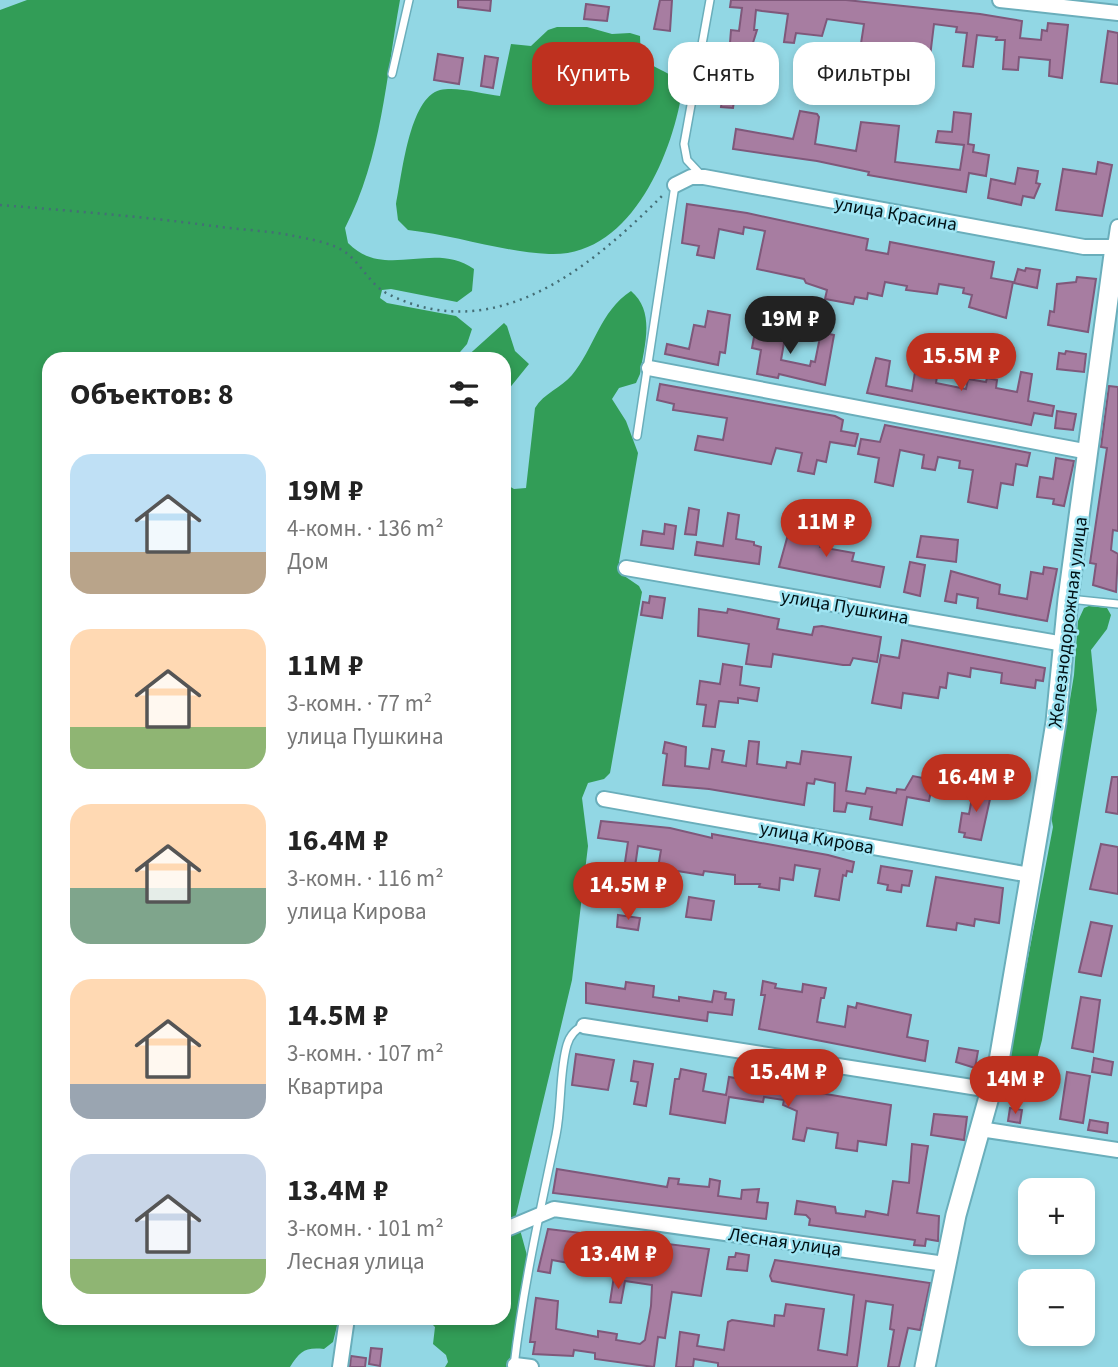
<!DOCTYPE html>
<html lang="ru">
<meta charset="utf-8">
<style>
body{margin:0;font-family:"Source Sans 3",sans-serif;background:#f6f6f6;color:#222;height:100vh;display:flex;flex-direction:column;font-size:26px;white-space:nowrap}
*{box-sizing:border-box;margin:0}
p{font-size:23px;color:#767676}
.icon{flex:none;width:38px;height:38px;fill:none;stroke:currentColor;stroke-width:2;stroke-linecap:round;stroke-linejoin:round}
.map{position:relative;flex:1;overflow:hidden}
.panel{position:absolute;left:42px;top:352px;width:469px;height:973px;display:flex;flex-direction:column;background:#fff;border-radius:21px;box-shadow:0 4px 10px #0003}
.panel>*{flex:none}
.guide{position:absolute;left:532px;top:42px;width:480px;height:63px;display:flex;gap:14px}
.buttons{position:absolute;left:1018px;top:1178px;display:grid;gap:14px}
.buttons a{display:grid;place-items:center;width:77px;height:77px;border-radius:14px;background:#fff;box-shadow:0 4px 10px #0003;font-size:35px}
.price{position:absolute;translate:-50% -60px;padding:0 16px;border-radius:24px;background:#be311f;color:#fff;font-size:23px;line-height:46px;filter:drop-shadow(0 2px 4px #0008)}
.price::after{content:'';position:absolute;left:50%;top:42px;width:21px;height:16px;margin-left:-10px;background:inherit;clip-path:polygon(0 0,100% 0,50% 100%)}
.price.current{background:#222;color:#fff}
ul{padding:0;list-style:none}
li{display:flex;align-items:center;gap:21px;height:175px;padding:0 28px}
li span{display:grid;place-items:center;flex:none;width:196px;height:140px;border-radius:21px;color:#555}
li>.icon{margin-inline-start:auto}
span .icon{width:84px;height:84px;fill:#fffc;stroke-width:1}
li b{font-size:30px}
h2{display:flex;justify-content:space-between;align-items:center;height:84px;padding:0 28px;font-size:30px}
.tag{padding:0 24px;border-radius:21px;background:#fff;box-shadow:0 4px 10px #0003;font-size:24px;line-height:63px}
.tag.current{background:#be311f;color:#fff}
.map>svg:first-child{display:block}
.forest{fill:#329d57}
.building{fill:#a77da1;stroke:#7f587a;stroke-width:2}
.lines{fill:none;stroke-linecap:round;stroke-linejoin:round}
.lane-casing{stroke:#6aaebb;stroke-width:10}
.street-casing{stroke:#6aaebb;stroke-width:18}
.secondary-casing{stroke:#6aaebb;stroke-width:23}
.path{stroke:#456e76;stroke-width:2.5;stroke-dasharray:2 5;stroke-linecap:butt}
.lane{stroke:#fff;stroke-width:7}
.street{stroke:#fff;stroke-width:14}
.secondary{stroke:#fff;stroke-width:19}
.labels{text-anchor:middle;stroke-width:5;stroke-linejoin:round;paint-order:stroke}
.street-label{font-size:19px;fill:#001014;stroke:#9fe4f2}
</style>
<div class="map">
<svg width="1118" height="1367" viewBox="0 0 1118 1367">
<rect width="100%" height="100%" fill="#92d7e4"/>
<!-- forest -->
<g class="forest">
<path d="M27,0H400C386,77 382,157 345,228L348,243C385,281 433,240 474,269L472,291L457,302L391,289L382,290L380,298L387,303L456,316L472,329L467,344L454,359H49V1318H339L333,1342L324,1349C305,1347 300,1351 290,1367H0V10Z"/>
<path d="M557,27H587L612,34L630,33L640,36C640,72 663,64 683,85C674,152 631,258 549,254C502,252 455,235 408,230L398,220L396,204C402,176 409,98 440,90C457,86 483,94 500,96L511,44L531,46L548,30Z"/>
<path d="M631,291C656,312 644,347 640,374L636,383L619,388L612,399L626,421L638,453L619,562L620,573L639,586L642,592L610,773L604,779L588,783L582,798L588,846L572,980L516,1215L528,1259L510,1367H445L448,1362L446,1355L433,1344L435,1327L426,1318H504V483L514,489L526,488L535,408C544,393 561,388 572,375C594,349 600,311 631,291Z"/>
<path d="M504,323L507,326L515,351L529,364L508,390L504,401V359H464Z"/>
<path d="M1089,606L1107,608L1111,615L1107,629L1091,650L1097,710L1042,1040L1029,1090L1027,1095L1015,1100L1009,1098L1003,1089L1053,827L1051,816L1074,675L1078,621L1084,608Z"/>
</g>
<!-- building -->
<g class="building">
<path d="M458,0H491L490,11L458,7Z"/>
<path d="M660,0H672L670,31L654,29Z"/>
<path d="M731,0H846L980,14L1022,21L1020,38L1041,40L1042,30L1047,31L1048,23L1068,25L1062,78L1049,76L1050,60L1019,57L1018,70L1003,69L1005,40H996L997,37L977,35L973,67L963,66L967,33L956,32L957,27L934,24L929,65L918,64L920,45L899,43L898,52L879,53L878,63L842,60L843,48L860,50L864,24L827,19L822,36L796,33L794,43L784,42L788,14L762,11L756,10L754,30H757L752,46L730,43L731,30L739,31L742,8L730,7Z"/>
<path d="M586,4L609,7L607,21L584,19Z"/>
<path d="M1108,31L1118,33V84L1101,82Z"/>
<path d="M438,54L463,58L459,84L434,80Z"/>
<path d="M485,56L498,58L493,88L481,86Z"/>
<path d="M724,87L736,88L733,108L721,107Z"/>
<path d="M800,111L817,114L819,117L815,144L856,151L861,122L899,126L895,162L960,170L964,145L936,142L938,131L952,132L954,112L971,114L968,144L974,145L973,152L989,155L986,176L969,173L966,192L868,175L869,172L817,161L733,149L736,129L793,139Z"/>
<path d="M1098,162L1112,165L1102,216L1056,210L1063,169L1096,174Z"/>
<path d="M1018,168L1038,171L1036,183L1040,184L1034,198L1023,196L1021,205L988,198L991,179L1015,184Z"/>
<path d="M687,204L747,213L868,239L866,250L888,254L890,242L994,262L991,278L1013,282L1006,318L969,307L972,295L963,293L964,288L939,284L937,294L906,290L907,286L885,282L882,296L868,293L867,299L855,297L853,304L825,299L827,290L806,283L804,279L757,269L765,231L744,227L743,234L719,229L714,258L697,255L699,246L682,243Z"/>
<path d="M1026,268L1040,270L1037,288L1014,283L1018,269L1025,271Z"/>
<path d="M1077,277L1096,279L1088,332L1048,325L1050,311L1054,312L1057,284L1076,282Z"/>
<path d="M708,311L730,315L725,353L720,352L718,365L665,354L667,344L689,349L694,325L705,327Z"/>
<path d="M775,324L787,326L781,360L810,366L811,361L815,362L821,332L834,335L825,385L779,374L778,378L757,374L761,350L752,348L756,326L774,329Z"/>
<path d="M1066,351L1086,354L1084,372L1057,369L1059,353L1065,354Z"/>
<path d="M918,353L940,357L936,383L966,389L968,379L986,382L987,378L997,380L996,388L1017,392L1021,372L1032,374L1028,401L1054,406L1052,416L1034,413L1031,425L867,393L876,358L890,361L886,386L912,391Z"/>
<path d="M660,384L835,416L843,420L841,431L858,434L855,446L830,442L826,462L817,460L814,474L798,471L802,453L776,448L771,464L695,450L698,436L723,440L727,418L673,410L674,404L657,400Z"/>
<path d="M1109,386L1118,387V531L1113,530L1111,550L1118,554L1116,592L1093,585L1096,564L1090,563L1107,448L1101,447Z"/>
<path d="M1057,411L1076,414L1073,430L1055,428Z"/>
<path d="M885,425L1030,453L1027,466L1016,464L1013,485L1001,483L997,508L968,502L973,470L959,468L960,461L938,457L935,470L922,468L924,455L900,450L893,486L875,482L879,458L858,454L861,439L880,442Z"/>
<path d="M1056,458L1074,461L1064,506L1053,504L1054,499L1037,497L1040,477L1053,479Z"/>
<path d="M689,508L699,510L696,535L685,534Z"/>
<path d="M728,513L739,515L736,539L754,542V545L761,547L759,564L695,555L697,542L723,546Z"/>
<path d="M814,520L824,522L820,547L854,553L852,561L884,567L880,587L779,567L789,531L804,534L806,522L813,524Z"/>
<path d="M665,524L676,526L673,549L641,545L643,531L664,534Z"/>
<path d="M921,536L958,540L956,562L917,557Z"/>
<path d="M910,562L925,565L920,596L904,592Z"/>
<path d="M1044,567L1057,569L1047,621L977,608L978,598L957,594L956,603L945,601L951,571L1000,585L999,594L1027,599L1031,572L1043,574Z"/>
<path d="M650,596L665,598L662,618L641,615L643,602L649,603Z"/>
<path d="M699,609L727,613L728,609L779,619L777,629L812,635L814,627L822,626L881,637L877,662L853,658L850,665H843L773,654L771,667L746,664L749,644L698,636Z"/>
<path d="M902,640L1045,668L1043,681L1036,680L1035,688L1001,683L1002,673L971,668L970,677L948,673L946,688L940,687L938,698L903,693L901,708L872,703L881,655L899,658Z"/>
<path d="M723,664L742,667L740,685L759,688L757,701L738,698V703L719,701L715,727L703,726L706,705L697,704L700,681L720,684Z"/>
<path d="M749,741L759,742L757,764L786,768L787,762L800,764L802,751L851,757L846,791L865,794L867,788L896,793L897,789L905,790L913,776L933,780L929,801L907,797L902,825L870,819L872,807L847,803L845,812L834,811L835,783L815,779L814,784L807,783L804,805L709,789L663,785L667,754L663,753L665,742L686,747L685,766L709,769L712,749L724,751L722,762L746,766Z"/>
<path d="M1112,777H1118V814L1106,812Z"/>
<path d="M974,787L992,790L981,840L964,837L965,833L959,832L962,813L969,814Z"/>
<path d="M601,821L670,828L712,838V834L828,855L854,862L852,872L847,871L846,876L843,875L839,900L815,896L820,869L795,865L793,880L780,878L779,890L759,887L760,884H735V875L704,871L703,875L658,868L661,850L638,846L635,867L644,869L641,885L624,883L625,880L613,878L615,867L624,869L628,842L598,838Z"/>
<path d="M1101,844L1118,847V894L1090,889Z"/>
<path d="M881,866L912,871L909,886L902,885L901,892L887,890L888,885L878,883Z"/>
<path d="M936,877L1003,888L999,923L975,919L974,926L957,923L956,930L927,926Z"/>
<path d="M651,890L669,892L668,905L649,903Z"/>
<path d="M689,897L714,901L711,920L686,917Z"/>
<path d="M618,915L640,918L638,930L617,927Z"/>
<path d="M1091,922L1112,926L1101,976L1079,972Z"/>
<path d="M763,981L776,984L775,988L802,992L803,984L826,988L824,998H821L817,1022L845,1027L848,1006L856,1008L857,1003L911,1015L907,1037L928,1041L925,1061L759,1029L765,995H761Z"/>
<path d="M626,982L654,986L653,997L679,1001V997L712,1002L714,991L726,993L725,999L734,1000L732,1015L708,1012L707,1021L586,1003V983L625,989Z"/>
<path d="M1081,997L1100,1000L1093,1052L1072,1048Z"/>
<path d="M959,1048L978,1051L975,1068L956,1062Z"/>
<path d="M576,1054L614,1060L608,1090L572,1085Z"/>
<path d="M1094,1058L1113,1062L1111,1075L1092,1072Z"/>
<path d="M634,1061L653,1064L646,1106L634,1104L638,1082L631,1081Z"/>
<path d="M681,1069L706,1074L703,1091L726,1095L729,1077L772,1084V1087L796,1092V1089L891,1105L886,1145L858,1141L857,1151L836,1148L838,1133L807,1128L804,1141L793,1139L797,1111L783,1105L784,1100L764,1097L763,1102L729,1097L725,1123L670,1114L675,1079H679Z"/>
<path d="M1067,1072L1090,1076L1083,1123L1060,1119Z"/>
<path d="M1010,1108L1022,1110L1020,1123L1008,1121Z"/>
<path d="M934,1114L967,1117L964,1140L931,1135Z"/>
<path d="M1090,1120L1108,1123L1107,1133L1088,1130Z"/>
<path d="M912,1144L928,1146L917,1213L939,1216L938,1241L926,1239L925,1246L914,1245L915,1240L809,1225L810,1219L806,1215L795,1214L797,1201L835,1207L836,1213L865,1217L866,1211L888,1215L893,1181L909,1183Z"/>
<path d="M557,1169L667,1187L669,1178L679,1179L678,1184L698,1186L709,1187L710,1179L720,1181L718,1196L741,1199L742,1190L759,1189L757,1202L768,1203L766,1219L553,1193Z"/>
<path d="M548,1229L590,1234L589,1238L613,1242L614,1237L659,1246L660,1243L709,1249L701,1296L672,1292L665,1338L658,1337L654,1367L595,1359V1353L574,1350L573,1356L533,1354L535,1342H530L536,1298L558,1301L556,1329L598,1337V1331L617,1334L616,1340L640,1344L645,1340L651,1306L652,1285L625,1281L621,1303L610,1302L614,1276L573,1268L574,1264L552,1260L550,1273L538,1271Z"/>
<path d="M736,1253L749,1255L747,1271L727,1269L729,1257H735Z"/>
<path d="M775,1260L930,1283L920,1330L908,1328L899,1367H888L894,1330L890,1329L893,1305L866,1301L857,1367H718V1363L694,1359L693,1367H676L680,1332L699,1335L697,1346L724,1350L728,1322L732,1320L774,1326L775,1315L784,1316L786,1304L824,1309L818,1350L847,1355L854,1295L772,1281L770,1276Z"/>
<path d="M371,1348L382,1349L380,1366L369,1364Z"/>
<path d="M351,1356L366,1358L365,1367H350Z"/>
</g>
<g class="lines">
<!-- lane casing -->
<g class="lane-casing">
<g id="lane">
<path d="M392,74L409,0"/>
<path d="M702,176L687,160L684,144L710,0"/>
<path d="M637,436L675,185"/>
<path d="M1069,599L1118,604"/>
<path d="M514,1366C523,1288 540,1211 556,1135C562,1106 559,1073 567,1045C570,1035 575,1029 584,1026"/>
</g>
</g>
<!-- street casing -->
<g class="street-casing">
<g id="street">
<path d="M1000,0L1118,13"/>
<path d="M675,185L691,177H704L1084,247H1115L1118,227"/>
<path d="M649,368L1089,452"/>
<path d="M626,568L1064,644"/>
<path d="M604,799L1030,875"/>
<path d="M584,1026L991,1090"/>
<path d="M980,1129L1118,1150"/>
<path d="M504,1230L554,1209L945,1264"/>
<path d="M515,1365L531,1367"/>
<path d="M340,1367L347,1318"/>
</g>
</g>
<!-- secondary casing -->
<g class="secondary-casing">
<path id="secondary" d="M925,1367L956,1215L999,1061L1042,808L1056,722L1068,599L1115,247H1118"/>
</g>
<!-- path -->
<path class="path" d="M0,205C74,211 148,217 221,227C245,230 271,231 294,236C309,239 333,243 345,252C362,264 370,286 390,295C497,347 592,266 663,195"/>
<!-- lane -->
<use href="#lane" class="lane"/>
<!-- street -->
<use href="#street" class="street"/>
<!-- secondary -->
<use href="#secondary" class="secondary"/>
</g>
<g class="labels">
<!-- street labels -->
<g class="street-label">
<text transform="translate(896 213) rotate(10)" y="7">улица Красина</text>
<text transform="translate(845 606) rotate(10)" y="7">улица Пушкина</text>
<text transform="translate(1067 622) rotate(-83)" y="7">Железнодорожная улица</text>
<text transform="translate(817 837) rotate(10)" y="7">улица Кирова</text>
<text transform="translate(785 1241) rotate(8)" y="7">Лесная улица</text>
</g>
</g>
</svg>
<div class="buttons">
<a>+</a>
<a>−</a>
</div>
<b class="price current" style="left:790px;top:356px">19M ₽</b>
<b class="price" style="left:961px;top:393px">15.5M ₽</b>
<b class="price" style="left:826px;top:559px">11M ₽</b>
<b class="price" style="left:976px;top:814px">16.4M ₽</b>
<b class="price" style="left:628px;top:922px">14.5M ₽</b>
<b class="price" style="left:788px;top:1109px">15.4M ₽</b>
<b class="price" style="left:1015px;top:1116px">14M ₽</b>
<b class="price" style="left:618px;top:1291px">13.4M ₽</b>
<div class="guide">
<a class="tag current">Купить</a>
<a class="tag">Снять</a>
<a class="tag">Фильтры</a>
</div>
<section class="panel">
<h2>Объектов: 8<svg class="icon" aria-label="filters" viewBox="0 0 24 24"><path d="M4 7h16M4 17h16"/><circle cx="9" cy="7" r="2"/><circle cx="15" cy="17" r="2"/></svg></h2>
<ul>
<li><span style="background:linear-gradient(#bfe0f5 70%,#b9a48a 0)"><svg class="icon" aria-label="home" viewBox="0 0 24 24"><path d="M3 11l9-7 9 7M6 9v11h12V9"/></svg></span><div><b>19M ₽</b><p>4-комн. · 136 m²</p><p>Дом</p></div></li>
<li><span style="background:linear-gradient(#ffd9b3 70%,#8fb573 0)"><svg class="icon" aria-label="home" viewBox="0 0 24 24"><path d="M3 11l9-7 9 7M6 9v11h12V9"/></svg></span><div><b>11M ₽</b><p>3-комн. · 77 m²</p><p>улица Пушкина</p></div></li>
<li><span style="background:linear-gradient(#ffd9b3 60%,#7fa58c 0)"><svg class="icon" aria-label="home" viewBox="0 0 24 24"><path d="M3 11l9-7 9 7M6 9v11h12V9"/></svg></span><div><b>16.4M ₽</b><p>3-комн. · 116 m²</p><p>улица Кирова</p></div></li>
<li><span style="background:linear-gradient(#ffd9b3 75%,#9aa5b1 0)"><svg class="icon" aria-label="home" viewBox="0 0 24 24"><path d="M3 11l9-7 9 7M6 9v11h12V9"/></svg></span><div><b>14.5M ₽</b><p>3-комн. · 107 m²</p><p>Квартира</p></div></li>
<li><span style="background:linear-gradient(#c9d6e8 75%,#8fb573 0)"><svg class="icon" aria-label="home" viewBox="0 0 24 24"><path d="M3 11l9-7 9 7M6 9v11h12V9"/></svg></span><div><b>13.4M ₽</b><p>3-комн. · 101 m²</p><p>Лесная улица</p></div></li>
</ul>
</section>
</div>
